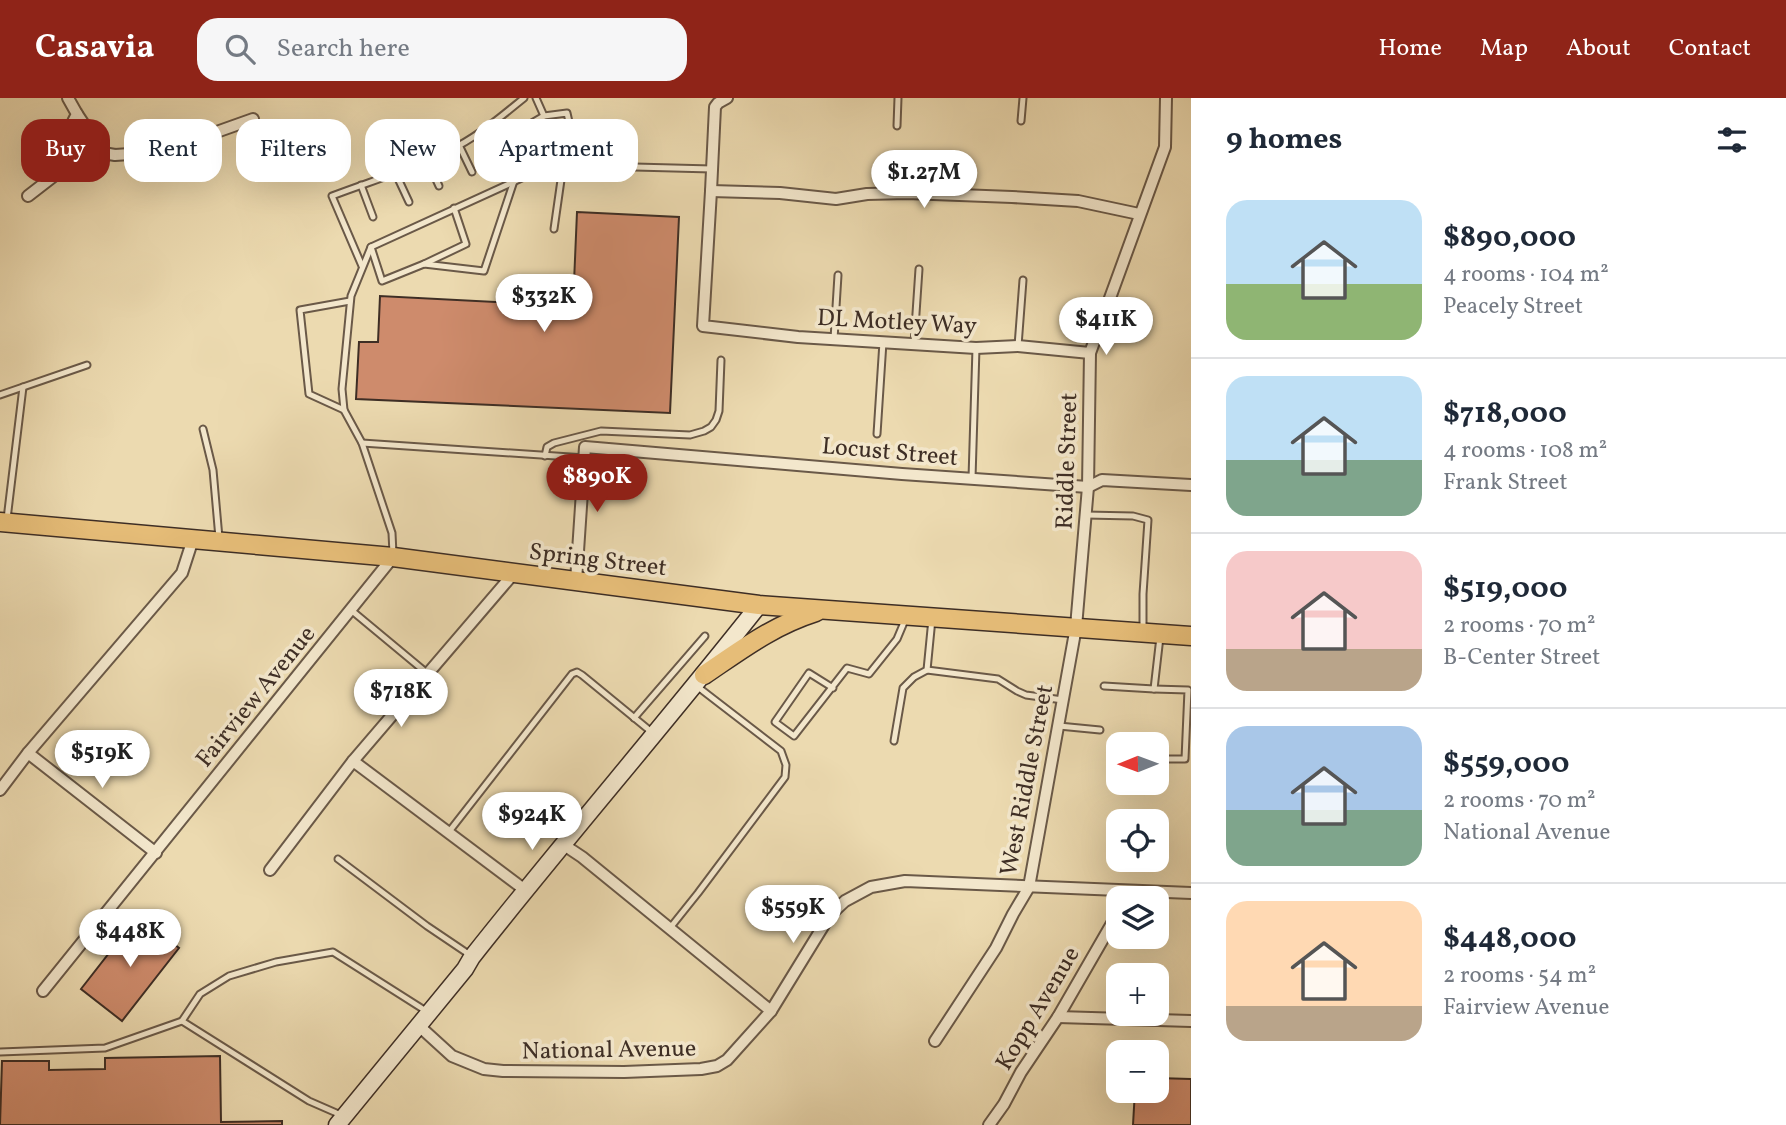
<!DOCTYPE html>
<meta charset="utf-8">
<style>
body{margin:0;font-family:Vollkorn,serif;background:#f6f6f7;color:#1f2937;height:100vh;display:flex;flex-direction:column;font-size:26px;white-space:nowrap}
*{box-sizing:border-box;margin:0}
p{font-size:23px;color:#747a83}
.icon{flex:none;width:38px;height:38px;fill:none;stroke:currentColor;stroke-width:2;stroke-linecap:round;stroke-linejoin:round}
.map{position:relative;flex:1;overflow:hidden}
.panel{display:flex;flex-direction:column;background:#fff;width:595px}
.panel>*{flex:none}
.guide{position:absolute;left:21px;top:21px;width:665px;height:63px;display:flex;gap:14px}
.needle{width:46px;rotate:269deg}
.buttons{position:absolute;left:1106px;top:634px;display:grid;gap:14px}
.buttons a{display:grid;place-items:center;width:63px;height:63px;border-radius:14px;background:#fff;box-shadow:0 7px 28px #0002;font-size:35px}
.price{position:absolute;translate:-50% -60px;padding:0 16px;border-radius:24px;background:#fff;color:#222;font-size:23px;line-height:46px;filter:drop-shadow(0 2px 4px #0008)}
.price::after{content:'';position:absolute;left:50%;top:42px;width:21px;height:16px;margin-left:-10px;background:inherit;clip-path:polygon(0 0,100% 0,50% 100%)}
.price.active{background:#8f2418;color:#fff}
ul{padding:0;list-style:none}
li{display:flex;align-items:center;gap:21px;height:175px;padding:0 35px}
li+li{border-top:2px solid #e0e1e3}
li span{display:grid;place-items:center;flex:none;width:196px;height:140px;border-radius:21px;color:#555}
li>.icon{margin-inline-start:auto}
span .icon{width:84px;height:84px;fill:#fffc;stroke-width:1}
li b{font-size:30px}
h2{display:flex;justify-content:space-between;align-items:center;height:84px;padding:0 35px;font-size:30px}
.pill{padding:0 24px;border-radius:21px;background:#fff;box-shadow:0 7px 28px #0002;font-size:24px;line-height:63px}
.pill.active{background:#8f2418;color:#fff}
header{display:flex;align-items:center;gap:42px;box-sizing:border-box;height:98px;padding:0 35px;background:#8f2418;color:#fff}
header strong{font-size:33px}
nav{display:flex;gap:38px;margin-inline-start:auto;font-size:24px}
.search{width:490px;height:63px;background:#f6f6f7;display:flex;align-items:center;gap:18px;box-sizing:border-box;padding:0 24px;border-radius:21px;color:#747a83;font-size:26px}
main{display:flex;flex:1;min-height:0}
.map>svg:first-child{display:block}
.building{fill:#ce8b6c;stroke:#3e2e25;stroke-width:2}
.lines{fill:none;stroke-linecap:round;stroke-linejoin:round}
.lane-casing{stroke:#6a5948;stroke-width:9}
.street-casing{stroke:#6a5948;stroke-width:14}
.secondary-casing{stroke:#3e2e25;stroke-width:19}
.primary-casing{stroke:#3e2e25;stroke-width:21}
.lane{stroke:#f3e7cc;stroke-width:5}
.street{stroke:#f3e7cc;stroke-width:10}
.secondary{stroke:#f3e7cc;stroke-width:16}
.primary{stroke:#e6bd78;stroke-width:18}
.labels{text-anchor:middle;stroke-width:7;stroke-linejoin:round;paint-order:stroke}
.street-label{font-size:24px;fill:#3e2e25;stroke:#f3e7cc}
</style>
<header>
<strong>Casavia</strong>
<div class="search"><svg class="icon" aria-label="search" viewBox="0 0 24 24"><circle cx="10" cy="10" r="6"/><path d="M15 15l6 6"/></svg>Search here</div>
<nav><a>Home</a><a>Map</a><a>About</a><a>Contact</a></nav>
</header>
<main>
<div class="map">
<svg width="1191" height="1027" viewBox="0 0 1191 1027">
<rect width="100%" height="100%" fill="#ecdab0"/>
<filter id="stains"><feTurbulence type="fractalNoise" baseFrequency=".00286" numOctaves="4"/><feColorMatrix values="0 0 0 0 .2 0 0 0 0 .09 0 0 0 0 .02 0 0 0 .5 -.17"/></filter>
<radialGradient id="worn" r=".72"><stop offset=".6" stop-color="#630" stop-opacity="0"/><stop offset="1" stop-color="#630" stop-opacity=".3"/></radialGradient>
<!-- building -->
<g class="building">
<path d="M577,114L679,119L670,315L356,301L359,244H378L380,198L573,208Z"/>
<path d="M138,818L179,850L122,923L81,891Z"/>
<path d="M220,958L221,1024L282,1023V1027H0L2,963H49V972L105,971V960Z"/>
<path d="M1157,980L1191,981V1027H1133L1135,992H1157Z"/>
</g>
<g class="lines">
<!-- lane casing -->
<g class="lane-casing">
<g id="lane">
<path d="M536,0L544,18L532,25L538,47"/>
<path d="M544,18L567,15L579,68"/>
<path d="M1021,23L1023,0"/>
<path d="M897,28L898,0"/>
<path d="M487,29L502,60"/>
<path d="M459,47L472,74"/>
<path d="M427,62L439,88"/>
<path d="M395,74L409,104"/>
<path d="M361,87L373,119"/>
<path d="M554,131L563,68"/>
<path d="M371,149L382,183L424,166L484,173L514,83"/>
<path d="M424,166L466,146L454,110"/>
<path d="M362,168L332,98C374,82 419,69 458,48C482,35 503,17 524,0"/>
<path d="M834,241L838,177"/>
<path d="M914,245L919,171"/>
<path d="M1018,248L1023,182"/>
<path d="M0,297L87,267"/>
<path d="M344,312L309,296L300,212L350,203"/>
<path d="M203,331L213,372L219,440"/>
<path d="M877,336L883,244"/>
<path d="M362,345L585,360"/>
<path d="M545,358L547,349L554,345L601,333L690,337L704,333L711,329L716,322L719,313L721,262"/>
<path d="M972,380L976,250"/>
<path d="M1086,417L1133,418L1148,422L1143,496V531"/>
<path d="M7,421L23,289"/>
<path d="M393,456L392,435L362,345L344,312L342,291L351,198L371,149L546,69L596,68L712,71"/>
<path d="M351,512L428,576"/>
<path d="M927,572L998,581L1017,593L1026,597L1063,602"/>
<path d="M1104,588L1154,591L1160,539"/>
<path d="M833,590L809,575L775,624L794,638L847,570L869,576L897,541L905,522"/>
<path d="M1154,591L1188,592L1185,661H1157"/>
<path d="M634,620L705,538"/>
<path d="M1059,628L1100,632"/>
<path d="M894,643L903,590L914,579L927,572L932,521"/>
<path d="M448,735L572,576L577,574L582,577L654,636"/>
<path d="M338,761L427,828L470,857"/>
<path d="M670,830L698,795L785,679L786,667L781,653L698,589"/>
<path d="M182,923L200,896L229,878L276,864L333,854L426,913"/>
<path d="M0,954L105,950L182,923L309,1003L341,1017"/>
</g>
</g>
<!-- street casing -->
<g class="street-casing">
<g id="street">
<path d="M727,0L718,5L715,9L711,93L703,228L798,239L976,250L1018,248L1090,255"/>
<path d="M77,16L103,55"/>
<path d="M59,74C68,55 66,34 77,16L68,0"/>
<path d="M711,93L780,95L836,101L867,96L907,95L1012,99L1078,103L1139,116"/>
<path d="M28,98L59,74L103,55L115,57L145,55L180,47L253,21"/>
<path d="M576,483L585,349L902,376L1088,389L1102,382L1191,387"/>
<path d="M28,655L156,755"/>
<path d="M353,663L525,792"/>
<path d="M0,692L28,655L182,475L193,441"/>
<path d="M564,744L570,751L582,759L771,913"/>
<path d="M270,772L353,663L514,475"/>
<path d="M43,893L393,459"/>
<path d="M1058,919L1191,923"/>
<path d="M418,927L452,958L484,971L503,973L624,974L701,971L717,968L727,962L771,913L830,817L845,803L871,789L905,783L1191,795"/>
<path d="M935,943L996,850L1013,816L1029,789L1076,529L1088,389L1090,255L1165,49L1166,0"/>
<path d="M989,1027L1004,1006L1021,974L1058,919L1118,815"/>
</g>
</g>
<!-- secondary casing -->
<g class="secondary-casing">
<path id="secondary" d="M337,1027L465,871L472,859C566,740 665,626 759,507"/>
</g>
<!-- primary casing -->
<g class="primary-casing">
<g id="primary">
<path d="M0,424L393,459L759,507L1191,538"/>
<path d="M704,577C741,552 772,528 816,514"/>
</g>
</g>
<!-- lane -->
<use href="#lane" class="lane"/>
<!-- street -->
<use href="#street" class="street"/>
<!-- secondary -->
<use href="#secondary" class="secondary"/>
<!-- primary -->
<use href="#primary" class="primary"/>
</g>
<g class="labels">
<!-- street labels -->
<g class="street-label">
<text transform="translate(897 223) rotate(3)" y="8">DL Motley Way</text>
<text transform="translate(890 353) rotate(5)" y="8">Locust Street</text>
<text transform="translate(1066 363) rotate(-88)" y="8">Riddle Street</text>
<text transform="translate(598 461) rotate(7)" y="8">Spring Street</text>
<text transform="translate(255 598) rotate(-51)" y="8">Fairview Avenue</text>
<text transform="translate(1026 682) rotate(-79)" y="8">West Riddle Street</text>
<text transform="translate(1037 910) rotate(-59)" y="8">Kopp Avenue</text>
<text transform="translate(609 951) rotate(-1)" y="8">National Avenue</text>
</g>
</g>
<rect width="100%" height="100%" filter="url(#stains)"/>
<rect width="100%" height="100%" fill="url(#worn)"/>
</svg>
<div class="buttons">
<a><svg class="needle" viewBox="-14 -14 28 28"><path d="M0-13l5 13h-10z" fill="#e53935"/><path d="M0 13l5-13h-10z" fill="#747a83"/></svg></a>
<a><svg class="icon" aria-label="locate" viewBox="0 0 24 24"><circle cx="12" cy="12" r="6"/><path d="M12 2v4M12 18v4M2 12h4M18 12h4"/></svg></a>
<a><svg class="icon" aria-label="layers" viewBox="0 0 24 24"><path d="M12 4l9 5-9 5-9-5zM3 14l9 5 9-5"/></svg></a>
<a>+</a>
<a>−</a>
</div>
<b class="price" style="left:924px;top:112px">$1.27M</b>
<b class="price" style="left:544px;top:236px">$332K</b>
<b class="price" style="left:1106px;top:259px">$411K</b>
<b class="price active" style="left:597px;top:416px">$890K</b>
<b class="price" style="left:401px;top:631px">$718K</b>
<b class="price" style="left:102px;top:692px">$519K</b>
<b class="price" style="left:532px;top:754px">$924K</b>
<b class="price" style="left:793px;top:847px">$559K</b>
<b class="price" style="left:130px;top:871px">$448K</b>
<div class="guide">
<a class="pill active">Buy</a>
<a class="pill">Rent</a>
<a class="pill">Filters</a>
<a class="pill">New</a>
<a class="pill">Apartment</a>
</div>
</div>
<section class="panel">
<h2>9 homes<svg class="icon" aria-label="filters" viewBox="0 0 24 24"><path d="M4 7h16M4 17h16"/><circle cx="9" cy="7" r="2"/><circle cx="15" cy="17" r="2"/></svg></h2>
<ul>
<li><span style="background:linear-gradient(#bfe0f5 60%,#8fb573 0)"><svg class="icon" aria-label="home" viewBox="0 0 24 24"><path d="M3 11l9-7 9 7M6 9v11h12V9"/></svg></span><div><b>$890,000</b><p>4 rooms · 104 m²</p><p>Peacely Street</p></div></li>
<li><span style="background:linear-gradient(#bfe0f5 60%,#7fa58c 0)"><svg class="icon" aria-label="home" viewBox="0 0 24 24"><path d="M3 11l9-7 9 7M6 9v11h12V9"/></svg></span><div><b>$718,000</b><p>4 rooms · 108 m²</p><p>Frank Street</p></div></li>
<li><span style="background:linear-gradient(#f6c9c9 70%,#b9a48a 0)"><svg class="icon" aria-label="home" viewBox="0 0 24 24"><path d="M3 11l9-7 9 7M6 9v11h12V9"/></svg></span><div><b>$519,000</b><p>2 rooms · 70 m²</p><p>B-Center Street</p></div></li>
<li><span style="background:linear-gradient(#a9c7e8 60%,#7fa58c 0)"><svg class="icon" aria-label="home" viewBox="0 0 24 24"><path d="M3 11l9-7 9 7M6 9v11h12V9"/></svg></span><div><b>$559,000</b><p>2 rooms · 70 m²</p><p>National Avenue</p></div></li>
<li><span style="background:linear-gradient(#ffd9b3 75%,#b9a48a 0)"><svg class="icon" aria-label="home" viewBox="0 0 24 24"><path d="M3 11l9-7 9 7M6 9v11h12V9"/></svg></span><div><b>$448,000</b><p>2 rooms · 54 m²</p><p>Fairview Avenue</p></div></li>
</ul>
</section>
</main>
